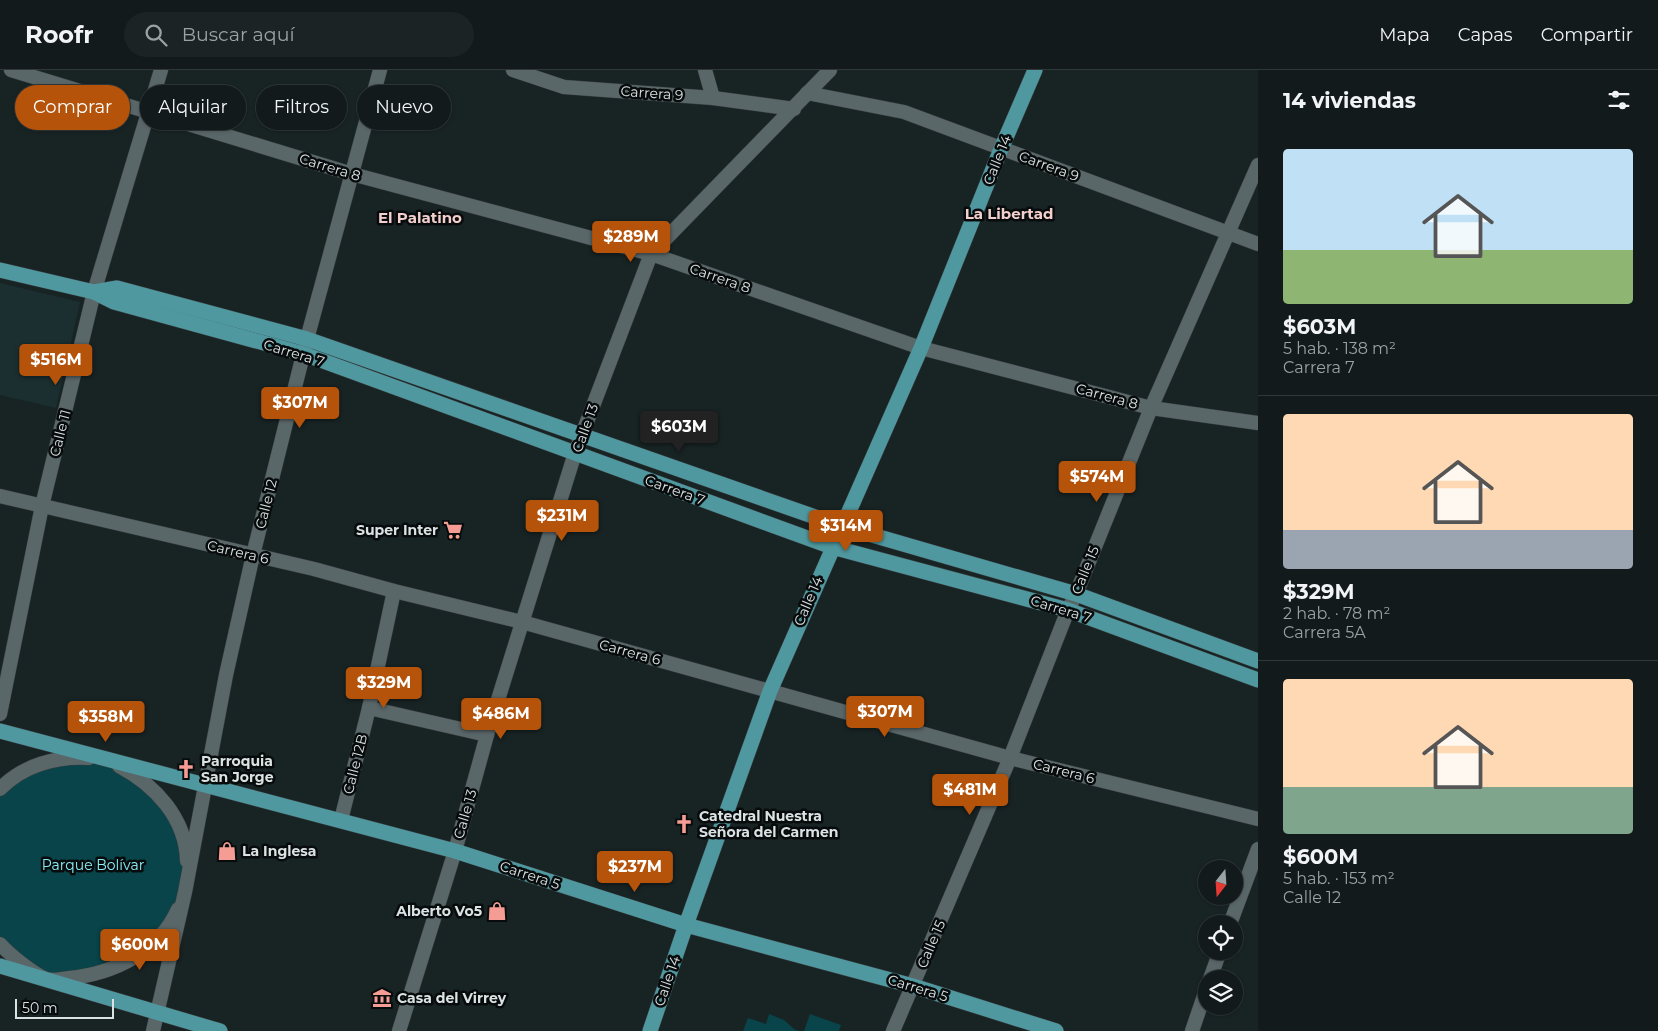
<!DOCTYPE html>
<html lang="es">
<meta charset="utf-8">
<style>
body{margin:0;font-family:Montserrat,sans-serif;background:#1b2324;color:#f1f3f6;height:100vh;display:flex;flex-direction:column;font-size:19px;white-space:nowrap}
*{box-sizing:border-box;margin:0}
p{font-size:16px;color:#9ca1a3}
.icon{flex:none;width:28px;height:28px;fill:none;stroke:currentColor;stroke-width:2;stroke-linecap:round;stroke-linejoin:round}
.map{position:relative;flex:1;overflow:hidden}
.details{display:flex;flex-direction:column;background:#121a1b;width:400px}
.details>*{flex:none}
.banner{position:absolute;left:15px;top:15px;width:475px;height:45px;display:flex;gap:10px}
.needle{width:32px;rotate:197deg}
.buttons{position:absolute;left:1198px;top:790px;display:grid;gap:10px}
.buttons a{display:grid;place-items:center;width:45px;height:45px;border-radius:50%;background:#121a1b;box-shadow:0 1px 4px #0004,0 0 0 1px #31383a;font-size:25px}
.scale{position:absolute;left:15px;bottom:12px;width:99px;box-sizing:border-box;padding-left:5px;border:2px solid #dbe2e3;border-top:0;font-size:14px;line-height:18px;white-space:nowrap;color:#dbe2e3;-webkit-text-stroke:4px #070b0c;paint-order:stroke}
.price{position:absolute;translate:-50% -42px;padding:0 11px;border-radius:5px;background:#b45309;color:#fff;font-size:16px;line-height:32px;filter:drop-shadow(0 1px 2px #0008)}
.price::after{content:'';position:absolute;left:50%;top:30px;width:15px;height:11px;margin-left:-8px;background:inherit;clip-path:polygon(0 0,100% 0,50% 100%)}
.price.current{background:#222;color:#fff}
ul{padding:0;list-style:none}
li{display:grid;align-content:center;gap:10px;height:265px;padding:0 25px}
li+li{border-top:1px solid #31383a}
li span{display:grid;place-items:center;height:155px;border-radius:5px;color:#555}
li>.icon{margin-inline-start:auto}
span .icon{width:90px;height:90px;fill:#fffc;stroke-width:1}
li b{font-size:21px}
h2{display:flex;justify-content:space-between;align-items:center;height:60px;padding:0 25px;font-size:21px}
.tag{padding:0 18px;border-radius:22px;background:#121a1b;box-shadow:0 1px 4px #0004,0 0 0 1px #31383a;font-size:18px;line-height:45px}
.tag.current{background:#b45309;color:#fff}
header{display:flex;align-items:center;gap:30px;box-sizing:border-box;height:70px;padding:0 25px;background:#121a1b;border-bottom:1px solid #31383a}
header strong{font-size:24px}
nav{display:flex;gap:28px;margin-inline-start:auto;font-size:18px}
.search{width:350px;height:45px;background:#1b2324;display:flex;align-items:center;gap:12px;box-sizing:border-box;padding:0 18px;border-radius:28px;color:#9ca1a3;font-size:19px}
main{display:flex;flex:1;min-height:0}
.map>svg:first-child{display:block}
.built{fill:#1b2f31}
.green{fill:#08444a}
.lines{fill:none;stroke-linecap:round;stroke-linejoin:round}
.minor-casing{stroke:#383f41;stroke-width:15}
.major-casing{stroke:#383f41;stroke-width:16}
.minor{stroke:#5a6769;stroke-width:14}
.major{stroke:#50989f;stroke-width:15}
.labels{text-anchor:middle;stroke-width:5;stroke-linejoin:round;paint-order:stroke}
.street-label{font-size:14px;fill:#dbe2e3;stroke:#070b0c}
.poi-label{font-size:14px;font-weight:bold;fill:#dbe2e3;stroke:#070b0c;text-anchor:start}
.park-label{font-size:14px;fill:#89eef9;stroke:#070b0c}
.neighbourhood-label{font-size:15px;font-weight:bold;fill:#f3d0cd;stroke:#070b0c}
</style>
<header>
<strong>Roofr</strong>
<div class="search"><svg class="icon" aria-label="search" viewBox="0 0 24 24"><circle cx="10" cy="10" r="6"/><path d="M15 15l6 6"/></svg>Buscar aquí</div>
<nav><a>Mapa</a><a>Capas</a><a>Compartir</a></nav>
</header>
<main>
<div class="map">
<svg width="1258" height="961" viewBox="0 0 1258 961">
<rect width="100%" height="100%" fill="#182324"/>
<!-- built -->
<path class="built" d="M0,213L80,232L56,338L0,325Z"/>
<!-- green -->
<g class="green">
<path d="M104,688L159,724L186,787L176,842L130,890L47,910L0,874V719L21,702Z"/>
<path d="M769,944L784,950L794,959L799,961H743L748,948L766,954Z"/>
<path d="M810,944L841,955L839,961H804Z"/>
</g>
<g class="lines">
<!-- minor casing -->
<g class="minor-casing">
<g id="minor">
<path d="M11,0L352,104L651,184L921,278L1151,338L1258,353"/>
<path d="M513,0L564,17L713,28L794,39"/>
<path d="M705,0L713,28"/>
<path d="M807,23L904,42L1258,174"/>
<path d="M0,426L314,499L394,521L522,552L1010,688L1258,749"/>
<path d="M369,638L487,665"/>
<path d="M0,644L42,436L94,222L161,0"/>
<path d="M119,696C155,715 186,748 187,791"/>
<path d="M0,719C23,695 57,686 89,688"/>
<path d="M341,750L369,638L394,521"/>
<path d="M1230,854L1258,779"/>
<path d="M0,874C10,885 32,903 46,909C52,911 62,909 69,908C113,904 159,882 178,839"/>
<path d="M1210,909L1220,881"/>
<path d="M153,961L185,822L226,605L253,485L307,269L380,0"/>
<path d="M399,961L455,781L487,665L575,383L651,184L830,0"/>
<path d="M893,961L1010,688L1068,540L1076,524L1151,338L1258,95"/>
<path d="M1192,961L1206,920"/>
</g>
</g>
<!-- major casing -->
<g class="major-casing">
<g id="major">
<path d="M0,200L94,222L114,232L304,284L832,477L1068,540L1258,610"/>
<path d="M94,222L117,218L307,269L841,456L1076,524L1258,591"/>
<path d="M0,661L455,781L686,855L913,916L1056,961"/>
<path d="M0,896L220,961"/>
<path d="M650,961L686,855L770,621L921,278L1001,79L1035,0"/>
</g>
</g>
<!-- minor -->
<use href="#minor" class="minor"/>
<!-- major -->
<use href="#major" class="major"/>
</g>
<!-- icons -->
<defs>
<g id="supermarket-bare" transform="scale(1.5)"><path d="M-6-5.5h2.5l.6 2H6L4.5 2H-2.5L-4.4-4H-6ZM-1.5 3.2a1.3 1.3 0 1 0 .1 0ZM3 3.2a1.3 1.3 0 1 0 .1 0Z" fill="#f59c95" stroke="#070b0c" stroke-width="2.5" paint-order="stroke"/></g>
<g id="church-bare" transform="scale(1.5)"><path d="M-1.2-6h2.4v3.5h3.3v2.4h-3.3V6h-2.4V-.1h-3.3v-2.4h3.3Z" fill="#f59c95" stroke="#070b0c" stroke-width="2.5" paint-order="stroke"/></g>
<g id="shop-bare" transform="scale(1.5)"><path d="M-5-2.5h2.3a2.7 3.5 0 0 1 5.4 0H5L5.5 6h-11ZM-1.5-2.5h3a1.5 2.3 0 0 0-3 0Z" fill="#f59c95" stroke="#070b0c" stroke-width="2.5" paint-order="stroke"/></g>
<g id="museum-bare" transform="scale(1.5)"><path d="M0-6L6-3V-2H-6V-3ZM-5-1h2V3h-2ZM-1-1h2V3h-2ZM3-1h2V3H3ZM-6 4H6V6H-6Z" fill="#f59c95" stroke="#070b0c" stroke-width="2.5" paint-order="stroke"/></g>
</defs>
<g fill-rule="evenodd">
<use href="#supermarket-bare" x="453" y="460"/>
<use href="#church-bare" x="186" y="699"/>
<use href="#church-bare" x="684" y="754"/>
<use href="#shop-bare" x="227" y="781"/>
<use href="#shop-bare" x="497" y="841"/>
<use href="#museum-bare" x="382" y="928"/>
</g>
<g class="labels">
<!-- street labels -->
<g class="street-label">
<text transform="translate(652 23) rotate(4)" y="5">Carrera 9</text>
<text transform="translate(997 90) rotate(-68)" y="5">Calle 14</text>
<text transform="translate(1049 96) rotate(20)" y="5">Carrera 9</text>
<text transform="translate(330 97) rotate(17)" y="5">Carrera 8</text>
<text transform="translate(720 208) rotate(19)" y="5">Carrera 8</text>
<text transform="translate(294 283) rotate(17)" y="5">Carrera 7</text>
<text transform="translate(1107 326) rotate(15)" y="5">Carrera 8</text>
<text transform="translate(585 358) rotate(-70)" y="5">Calle 13</text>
<text transform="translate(60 363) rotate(-76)" y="5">Calle 11</text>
<text transform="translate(675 420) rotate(20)" y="5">Carrera 7</text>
<text transform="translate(266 434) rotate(-76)" y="5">Calle 12</text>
<text transform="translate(238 482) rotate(13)" y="5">Carrera 6</text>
<text transform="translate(1085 500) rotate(-68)" y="5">Calle 15</text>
<text transform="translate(808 531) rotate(-67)" y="5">Calle 14</text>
<text transform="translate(1061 539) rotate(17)" y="5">Carrera 7</text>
<text transform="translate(630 582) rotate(15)" y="5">Carrera 6</text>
<text transform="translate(355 694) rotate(-76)" y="5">Calle 12B</text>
<text transform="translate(1064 701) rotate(14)" y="5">Carrera 6</text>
<text transform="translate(465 744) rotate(-74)" y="5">Calle 13</text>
<text transform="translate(530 805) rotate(18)" y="5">Carrera 5</text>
<text transform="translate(931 874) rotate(-67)" y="5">Calle 15</text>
<text transform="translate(667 911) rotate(-71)" y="5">Calle 14</text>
<text transform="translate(918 918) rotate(17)" y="5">Carrera 5</text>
</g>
<!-- poi labels -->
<g class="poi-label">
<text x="438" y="465" text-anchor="end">Super Inter</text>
<text x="201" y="696">Parroquia<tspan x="201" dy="16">San Jorge</tspan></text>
<text x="699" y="751">Catedral Nuestra<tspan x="699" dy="16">Señora del Carmen</tspan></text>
<text x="242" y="786">La Inglesa</text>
<text x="482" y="846" text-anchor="end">Alberto Vo5</text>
<text x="397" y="933">Casa del Virrey</text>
</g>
<!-- park labels -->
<g class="park-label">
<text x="93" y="800">Parque Bolívar</text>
</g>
<!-- neighbourhood labels -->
<g class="neighbourhood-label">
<text x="1009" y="149">La Libertad</text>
<text x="420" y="153">El Palatino</text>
</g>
</g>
</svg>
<div class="buttons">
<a><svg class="needle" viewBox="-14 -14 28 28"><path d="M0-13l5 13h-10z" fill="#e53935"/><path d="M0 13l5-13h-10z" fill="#9ca1a3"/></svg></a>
<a><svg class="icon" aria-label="locate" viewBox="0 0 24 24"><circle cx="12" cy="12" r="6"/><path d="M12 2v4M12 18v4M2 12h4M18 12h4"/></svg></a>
<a><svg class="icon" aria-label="layers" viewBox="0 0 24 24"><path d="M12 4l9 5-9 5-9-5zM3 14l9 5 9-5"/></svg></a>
</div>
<div class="scale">50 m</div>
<b class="price" style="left:631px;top:193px">$289M</b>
<b class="price" style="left:56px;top:316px">$516M</b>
<b class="price" style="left:300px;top:359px">$307M</b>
<b class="price current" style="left:679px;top:383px">$603M</b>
<b class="price" style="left:1097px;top:433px">$574M</b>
<b class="price" style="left:562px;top:472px">$231M</b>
<b class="price" style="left:846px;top:482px">$314M</b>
<b class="price" style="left:384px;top:639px">$329M</b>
<b class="price" style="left:885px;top:668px">$307M</b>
<b class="price" style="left:501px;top:670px">$486M</b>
<b class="price" style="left:106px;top:673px">$358M</b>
<b class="price" style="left:970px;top:746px">$481M</b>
<b class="price" style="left:635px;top:823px">$237M</b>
<b class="price" style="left:140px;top:901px">$600M</b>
<div class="banner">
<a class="tag current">Comprar</a>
<a class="tag">Alquilar</a>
<a class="tag">Filtros</a>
<a class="tag">Nuevo</a>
</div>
</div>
<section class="details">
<h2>14 viviendas<svg class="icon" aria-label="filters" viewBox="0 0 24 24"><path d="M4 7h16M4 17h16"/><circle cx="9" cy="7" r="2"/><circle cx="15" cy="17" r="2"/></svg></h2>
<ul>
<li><span style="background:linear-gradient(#bfe0f5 65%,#8fb573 0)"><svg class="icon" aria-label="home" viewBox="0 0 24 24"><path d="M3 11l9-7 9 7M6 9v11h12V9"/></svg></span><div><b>$603M</b><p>5 hab. · 138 m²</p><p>Carrera 7</p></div></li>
<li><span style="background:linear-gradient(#ffd9b3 75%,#9aa5b1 0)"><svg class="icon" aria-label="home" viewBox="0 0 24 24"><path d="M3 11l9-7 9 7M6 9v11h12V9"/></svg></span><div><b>$329M</b><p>2 hab. · 78 m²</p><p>Carrera 5A</p></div></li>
<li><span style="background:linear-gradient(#ffd9b3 70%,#7fa58c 0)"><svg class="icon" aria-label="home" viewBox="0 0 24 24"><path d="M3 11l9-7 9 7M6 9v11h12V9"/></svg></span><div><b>$600M</b><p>5 hab. · 153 m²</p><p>Calle 12</p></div></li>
</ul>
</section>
</main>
